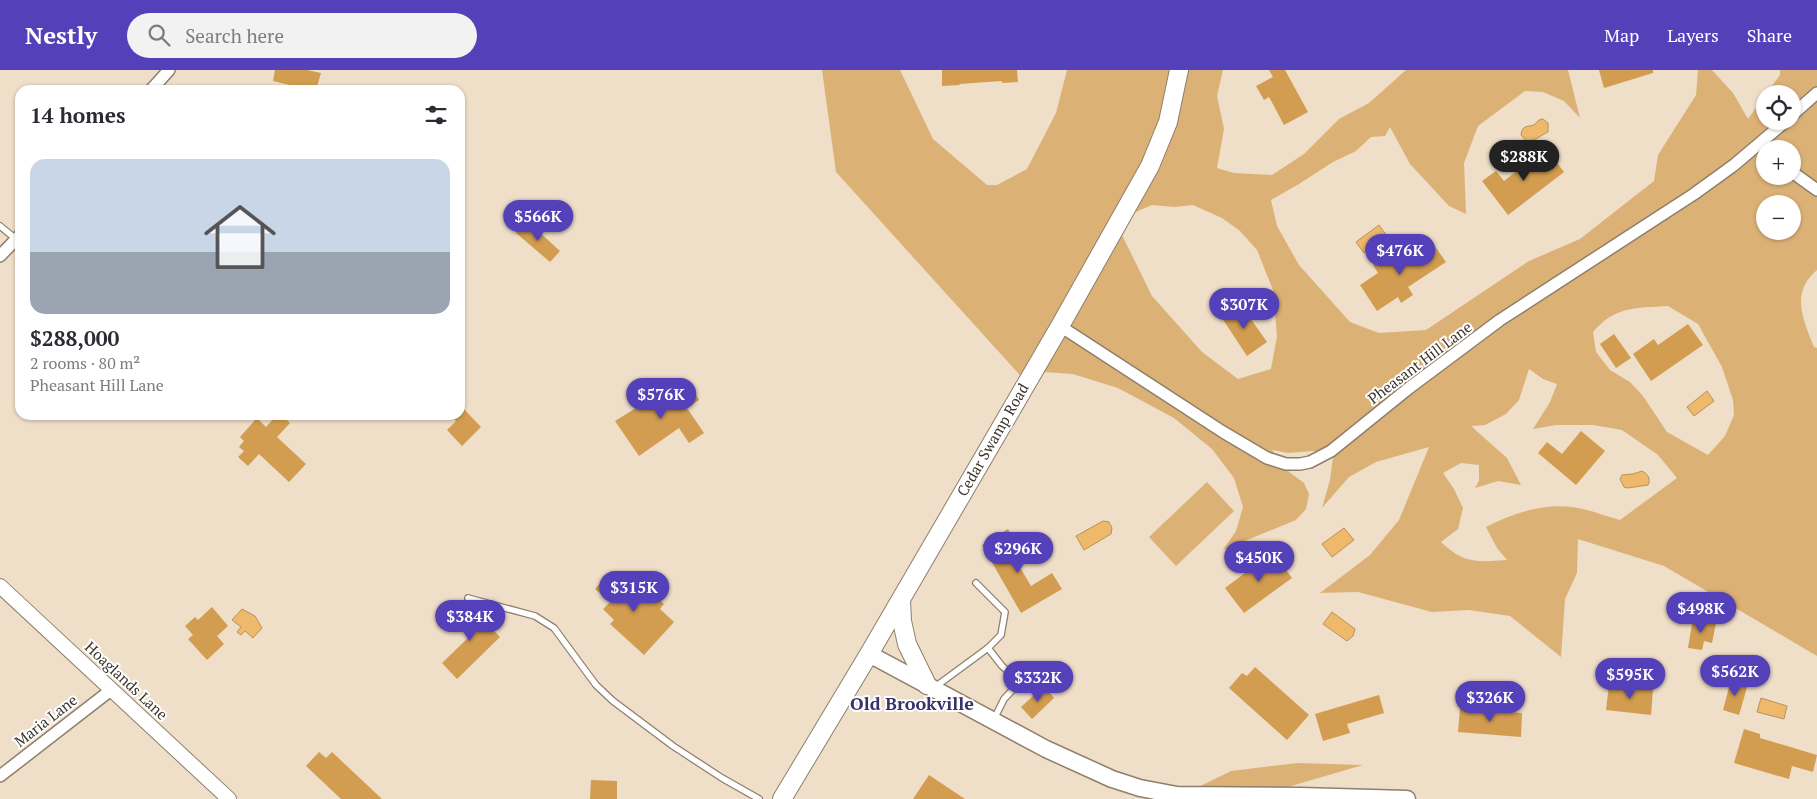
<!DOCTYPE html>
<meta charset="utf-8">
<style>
body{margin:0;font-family:"PT Serif",serif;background:#f2f2f3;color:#2b2b33;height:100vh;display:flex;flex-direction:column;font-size:19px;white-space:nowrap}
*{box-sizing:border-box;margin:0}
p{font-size:16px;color:#7c7c81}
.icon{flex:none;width:28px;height:28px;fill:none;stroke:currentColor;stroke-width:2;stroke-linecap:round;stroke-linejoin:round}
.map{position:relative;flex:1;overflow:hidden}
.sheet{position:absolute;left:15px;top:15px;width:450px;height:335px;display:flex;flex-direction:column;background:#fff;border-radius:15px;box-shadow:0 1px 4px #0004}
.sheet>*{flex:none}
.fabs{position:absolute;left:1756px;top:15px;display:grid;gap:10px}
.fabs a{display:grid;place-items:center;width:45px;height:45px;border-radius:50%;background:#fff;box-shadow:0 1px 4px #0004;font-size:25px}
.price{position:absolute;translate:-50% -42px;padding:0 11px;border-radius:18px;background:#5440b8;color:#fff;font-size:16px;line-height:32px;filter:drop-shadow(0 1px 2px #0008)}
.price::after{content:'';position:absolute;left:50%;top:30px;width:15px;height:11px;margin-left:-8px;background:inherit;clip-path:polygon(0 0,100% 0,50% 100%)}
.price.current{background:#222;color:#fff}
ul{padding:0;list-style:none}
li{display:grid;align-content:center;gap:10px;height:265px;padding:0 15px}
li span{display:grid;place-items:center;height:155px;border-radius:15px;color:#555}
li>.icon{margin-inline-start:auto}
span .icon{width:90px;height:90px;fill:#fffc;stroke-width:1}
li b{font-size:21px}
h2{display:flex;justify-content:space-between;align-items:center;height:60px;padding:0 15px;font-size:21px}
header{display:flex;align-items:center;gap:30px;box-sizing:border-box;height:70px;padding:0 25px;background:#5440b8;color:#fff}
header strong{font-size:24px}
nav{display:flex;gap:28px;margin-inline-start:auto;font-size:18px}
.search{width:350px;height:45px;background:#f2f2f3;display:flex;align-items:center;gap:12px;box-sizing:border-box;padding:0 18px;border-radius:28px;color:#7c7c81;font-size:19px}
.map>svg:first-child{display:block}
.green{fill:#dcb176;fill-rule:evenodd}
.water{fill:#efb96c;stroke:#b99158}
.building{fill:#d29d50}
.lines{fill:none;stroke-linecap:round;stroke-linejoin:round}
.service-casing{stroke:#8e7f6b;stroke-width:8}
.minor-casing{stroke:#8e7f6b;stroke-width:14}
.tertiary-casing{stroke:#8e7f6b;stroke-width:16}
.secondary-casing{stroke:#8e7f6b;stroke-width:19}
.primary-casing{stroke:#8e7f6b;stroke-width:20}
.service{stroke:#fff;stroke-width:5.5}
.minor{stroke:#fff;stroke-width:11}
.tertiary{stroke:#fff;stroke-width:14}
.secondary{stroke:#fff;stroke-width:16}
.primary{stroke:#fff;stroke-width:18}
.labels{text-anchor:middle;stroke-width:4;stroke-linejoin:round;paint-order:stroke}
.street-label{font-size:15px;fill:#3b342b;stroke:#fff}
.quarter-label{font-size:18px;font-weight:bold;fill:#37316c;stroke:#fff}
</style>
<header>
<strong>Nestly</strong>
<div class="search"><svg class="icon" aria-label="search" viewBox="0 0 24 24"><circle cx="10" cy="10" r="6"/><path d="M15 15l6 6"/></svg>Search here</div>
<nav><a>Map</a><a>Layers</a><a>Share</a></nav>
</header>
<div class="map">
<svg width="1817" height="729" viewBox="0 0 1817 729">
<rect width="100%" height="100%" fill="#efdec8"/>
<!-- green -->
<g class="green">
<path d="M822,0H900L933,69L987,115H997L1027,99L1056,43L1067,0H1179L1168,52L1027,313L836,102Z"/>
<path d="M1183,0H1223L1217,26L1224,59L1217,98L1234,103L1272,105L1304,84L1339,49L1369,33L1406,0H1568L1580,48L1564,31L1543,22L1525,21L1478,56L1464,93L1466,144L1449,136L1410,94L1390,57L1385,66L1371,67L1356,81L1333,92L1299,114L1271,130L1277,156L1299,195L1350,252L1379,263L1426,260L1529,191L1580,169L1654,111L1658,85L1696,25L1698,0H1712L1733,23L1748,49L1765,25V51H1792V24H1766L1780,5V0H1817V200C1790,223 1803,249 1814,277L1817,278V586L1664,496L1578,469L1577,503L1565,529L1561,587L1510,546L1469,540L1432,542L1358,522L1320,523L1370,485L1399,450L1429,377L1376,392L1349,407L1322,438L1330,410L1333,387L1313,381L1288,383L1272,380L1289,402L1304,413L1309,424L1306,439L1296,450L1223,480L1236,461L1243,437L1234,408L1212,379L1174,348L1118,318L1073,304L1045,302L1032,308L1124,147ZM1765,79H1792V106H1765ZM1765,134H1792V161H1765ZM1152,135L1174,137L1193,135L1222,148L1240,161L1257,180L1273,220L1277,266L1271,299L1238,309L1202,282L1152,226L1121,163L1124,147ZM1668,236L1698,254L1722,297L1733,330L1734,345L1725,366L1708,385L1667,362L1643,326L1630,312L1610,300L1596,282L1593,262C1615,236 1636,238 1668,236ZM1529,299L1543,309L1557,314L1550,332L1533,359L1556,355H1593L1622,360L1658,385L1677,408L1620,450C1605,446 1588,439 1572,437C1542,433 1512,444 1486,457L1497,478L1507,490C1477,492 1464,494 1441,472L1458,459L1463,438L1454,419L1443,403L1461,393L1479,395V411L1475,418L1498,411L1521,415L1507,388L1471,356L1485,355L1506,344L1519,330Z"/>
<path d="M1207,412L1234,441L1176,496L1149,467Z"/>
<path d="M1298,693L1363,695L1247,729H1174L1231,701Z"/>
</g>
<!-- water -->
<g class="water">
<path d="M1543,49L1548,53V62C1540,66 1536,70 1527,72L1521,65C1522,55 1527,57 1534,55L1539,50Z"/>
<path d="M1379,155L1387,166L1364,183L1356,172Z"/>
<path d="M1707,321L1714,331L1694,346L1687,337Z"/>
<path d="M1642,401C1648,404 1651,409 1648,415L1628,418L1624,417L1620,409L1622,405L1633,404Z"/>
<path d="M1103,451L1109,452L1112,458L1111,464L1084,480L1076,466Z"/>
<path d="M1344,458L1354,470L1332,487L1322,474Z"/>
<path d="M242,539L255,546L262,558L253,568L245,561L241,565L237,562L241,557L232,550Z"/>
<path d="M1332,542L1355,559L1353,566L1347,571L1323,554Z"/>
<path d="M1761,628L1787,636L1784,649L1757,642Z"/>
</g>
<!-- building -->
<g class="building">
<path d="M275,0H307L321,3L316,20H293L294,16L273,11Z"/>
<path d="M942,0H1017L1018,12L1002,13V11L959,14L960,15L942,16Z"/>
<path d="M1269,0H1285L1308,42L1284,55L1269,27L1264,30L1256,16L1273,7Z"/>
<path d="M1599,0H1653V3L1604,18Z"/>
<path d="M1546,78L1564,102L1508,145L1482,111L1496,101L1504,111Z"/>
<path d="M527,151L560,181L550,192L516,163Z"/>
<path d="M1434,175L1446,192L1408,217L1413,225L1401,233L1398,227L1377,241L1360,215L1378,203L1373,195L1392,182L1397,191L1412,181L1416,187Z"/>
<path d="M1241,235L1267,272L1247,286L1222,248Z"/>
<path d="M1688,254L1703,275L1651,311L1633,284L1654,269L1658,275Z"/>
<path d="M1614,264L1631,288L1616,298L1600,274Z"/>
<path d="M688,313L699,330L687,338L704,363L689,373L679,358L639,386L615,351L644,333L642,331L655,322L661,331Z"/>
<path d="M460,335L481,357L462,376L447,360L456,351L450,345H460Z"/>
<path d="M277,345H282L290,353L277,367L306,394L289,412L259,384L248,396L238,387L244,381L239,377L244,371L240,367L257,348L266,357Z"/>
<path d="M1581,361L1605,381L1576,415L1538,383L1547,372L1562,384Z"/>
<path d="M1008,459L1017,475L1009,479L1031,516L1052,503L1062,519L1021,543L982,475Z"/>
<path d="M1273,482L1292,508L1244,543L1225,518Z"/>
<path d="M611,501L642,529L650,521L664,534L660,539L674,552L644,585L610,554L614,550L603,539L610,532L595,519Z"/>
<path d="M467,533L500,567L457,609L442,593L471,565L453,547Z"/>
<path d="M212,537L228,556L217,566L224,574L207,590L188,569L193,565L185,556L195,547L198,550Z"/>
<path d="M1693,548L1716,553L1712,573L1704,571L1702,580L1688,578Z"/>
<path d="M1255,597L1309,645L1287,670L1229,618L1242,603L1247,606Z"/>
<path d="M1731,610L1748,614L1739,645L1723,640Z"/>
<path d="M1609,615L1653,619L1651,645L1606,640Z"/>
<path d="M1044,616L1054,628L1032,649L1021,637Z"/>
<path d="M1379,625L1384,643L1347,654L1350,663L1323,671L1315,644Z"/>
<path d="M1460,638L1522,643L1521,667L1458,662Z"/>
<path d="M1744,659L1760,664V668L1817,685L1813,702L1792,696L1789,709L1734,693Z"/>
<path d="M319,682L326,688L332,682L382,729H341L306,696Z"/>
<path d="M929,705L965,729H913Z"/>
<path d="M591,710L617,711V729H590Z"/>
</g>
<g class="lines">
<!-- service casing -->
<g class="service-casing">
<g id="service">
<path d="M0,156L16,169"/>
<path d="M468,528L535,546L554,558L596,615L613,631L673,676L722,708L759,729"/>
<path d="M988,578L1002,596L1020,612L1004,629L994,649"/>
<path d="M935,617L988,578L1001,565L1005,542L976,513"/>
</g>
</g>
<!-- minor casing -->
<g class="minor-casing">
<g id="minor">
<path d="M151,20L169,0"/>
<path d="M1792,45L1817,23"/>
<path d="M1792,102L1817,120"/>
<path d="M0,186L20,165"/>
<path d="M1060,256L1223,362L1267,388L1286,394H1300L1310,392L1331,381L1409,318L1500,250L1694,124L1734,95L1786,51"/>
<path d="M0,706L111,620"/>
</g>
</g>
<!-- tertiary casing -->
<g class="tertiary-casing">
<path id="tertiary" d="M0,516L229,729"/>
</g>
<!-- secondary casing -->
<g class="secondary-casing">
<path id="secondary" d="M869,584L1046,679L1112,709L1140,718L1177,725L1301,726L1407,729"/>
</g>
<!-- primary casing -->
<g class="primary-casing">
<g id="primary">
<path d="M901,530L902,551L907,574L927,615"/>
<path d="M782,729L869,584L1060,256L1150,96L1168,52L1179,0"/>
</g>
</g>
<!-- service -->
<use href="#service" class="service"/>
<!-- minor -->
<use href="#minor" class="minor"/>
<!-- tertiary -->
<use href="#tertiary" class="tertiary"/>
<!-- secondary -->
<use href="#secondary" class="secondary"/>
<!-- primary -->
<use href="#primary" class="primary"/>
</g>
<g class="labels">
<!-- street labels -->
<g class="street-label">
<text transform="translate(1420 293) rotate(-37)" y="5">Pheasant Hill Lane</text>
<text transform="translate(993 370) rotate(-60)" y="5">Cedar Swamp Road</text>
<text transform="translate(126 611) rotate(43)" y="5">Hoaglands Lane</text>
<text transform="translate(46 651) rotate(-38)" y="5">Maria Lane</text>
</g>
<!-- quarter labels -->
<g class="quarter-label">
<text x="912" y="640">Old Brookville</text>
</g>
</g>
</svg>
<div class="fabs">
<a><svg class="icon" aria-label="locate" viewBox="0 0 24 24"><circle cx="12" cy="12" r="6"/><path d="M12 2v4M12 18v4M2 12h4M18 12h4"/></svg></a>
<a>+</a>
<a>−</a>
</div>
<b class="price current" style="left:1524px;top:112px">$288K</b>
<b class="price" style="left:538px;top:172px">$566K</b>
<b class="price" style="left:1400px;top:206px">$476K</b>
<b class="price" style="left:1244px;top:260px">$307K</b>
<b class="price" style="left:661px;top:350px">$576K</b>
<b class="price" style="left:1018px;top:504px">$296K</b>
<b class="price" style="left:1259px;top:513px">$450K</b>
<b class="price" style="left:634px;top:543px">$315K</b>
<b class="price" style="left:1701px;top:564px">$498K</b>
<b class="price" style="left:470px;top:572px">$384K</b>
<b class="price" style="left:1735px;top:627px">$562K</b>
<b class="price" style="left:1630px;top:630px">$595K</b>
<b class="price" style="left:1038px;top:633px">$332K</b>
<b class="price" style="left:1490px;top:653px">$326K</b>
<section class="sheet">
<h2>14 homes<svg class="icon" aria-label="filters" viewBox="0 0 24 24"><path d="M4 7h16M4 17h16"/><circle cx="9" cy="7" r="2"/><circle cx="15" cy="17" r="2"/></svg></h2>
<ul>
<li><span style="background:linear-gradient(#c9d6e8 60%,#9aa5b1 0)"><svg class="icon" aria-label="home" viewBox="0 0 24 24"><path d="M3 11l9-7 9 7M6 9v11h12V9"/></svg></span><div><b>$288,000</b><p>2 rooms · 80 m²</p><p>Pheasant Hill Lane</p></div></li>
</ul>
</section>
</div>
